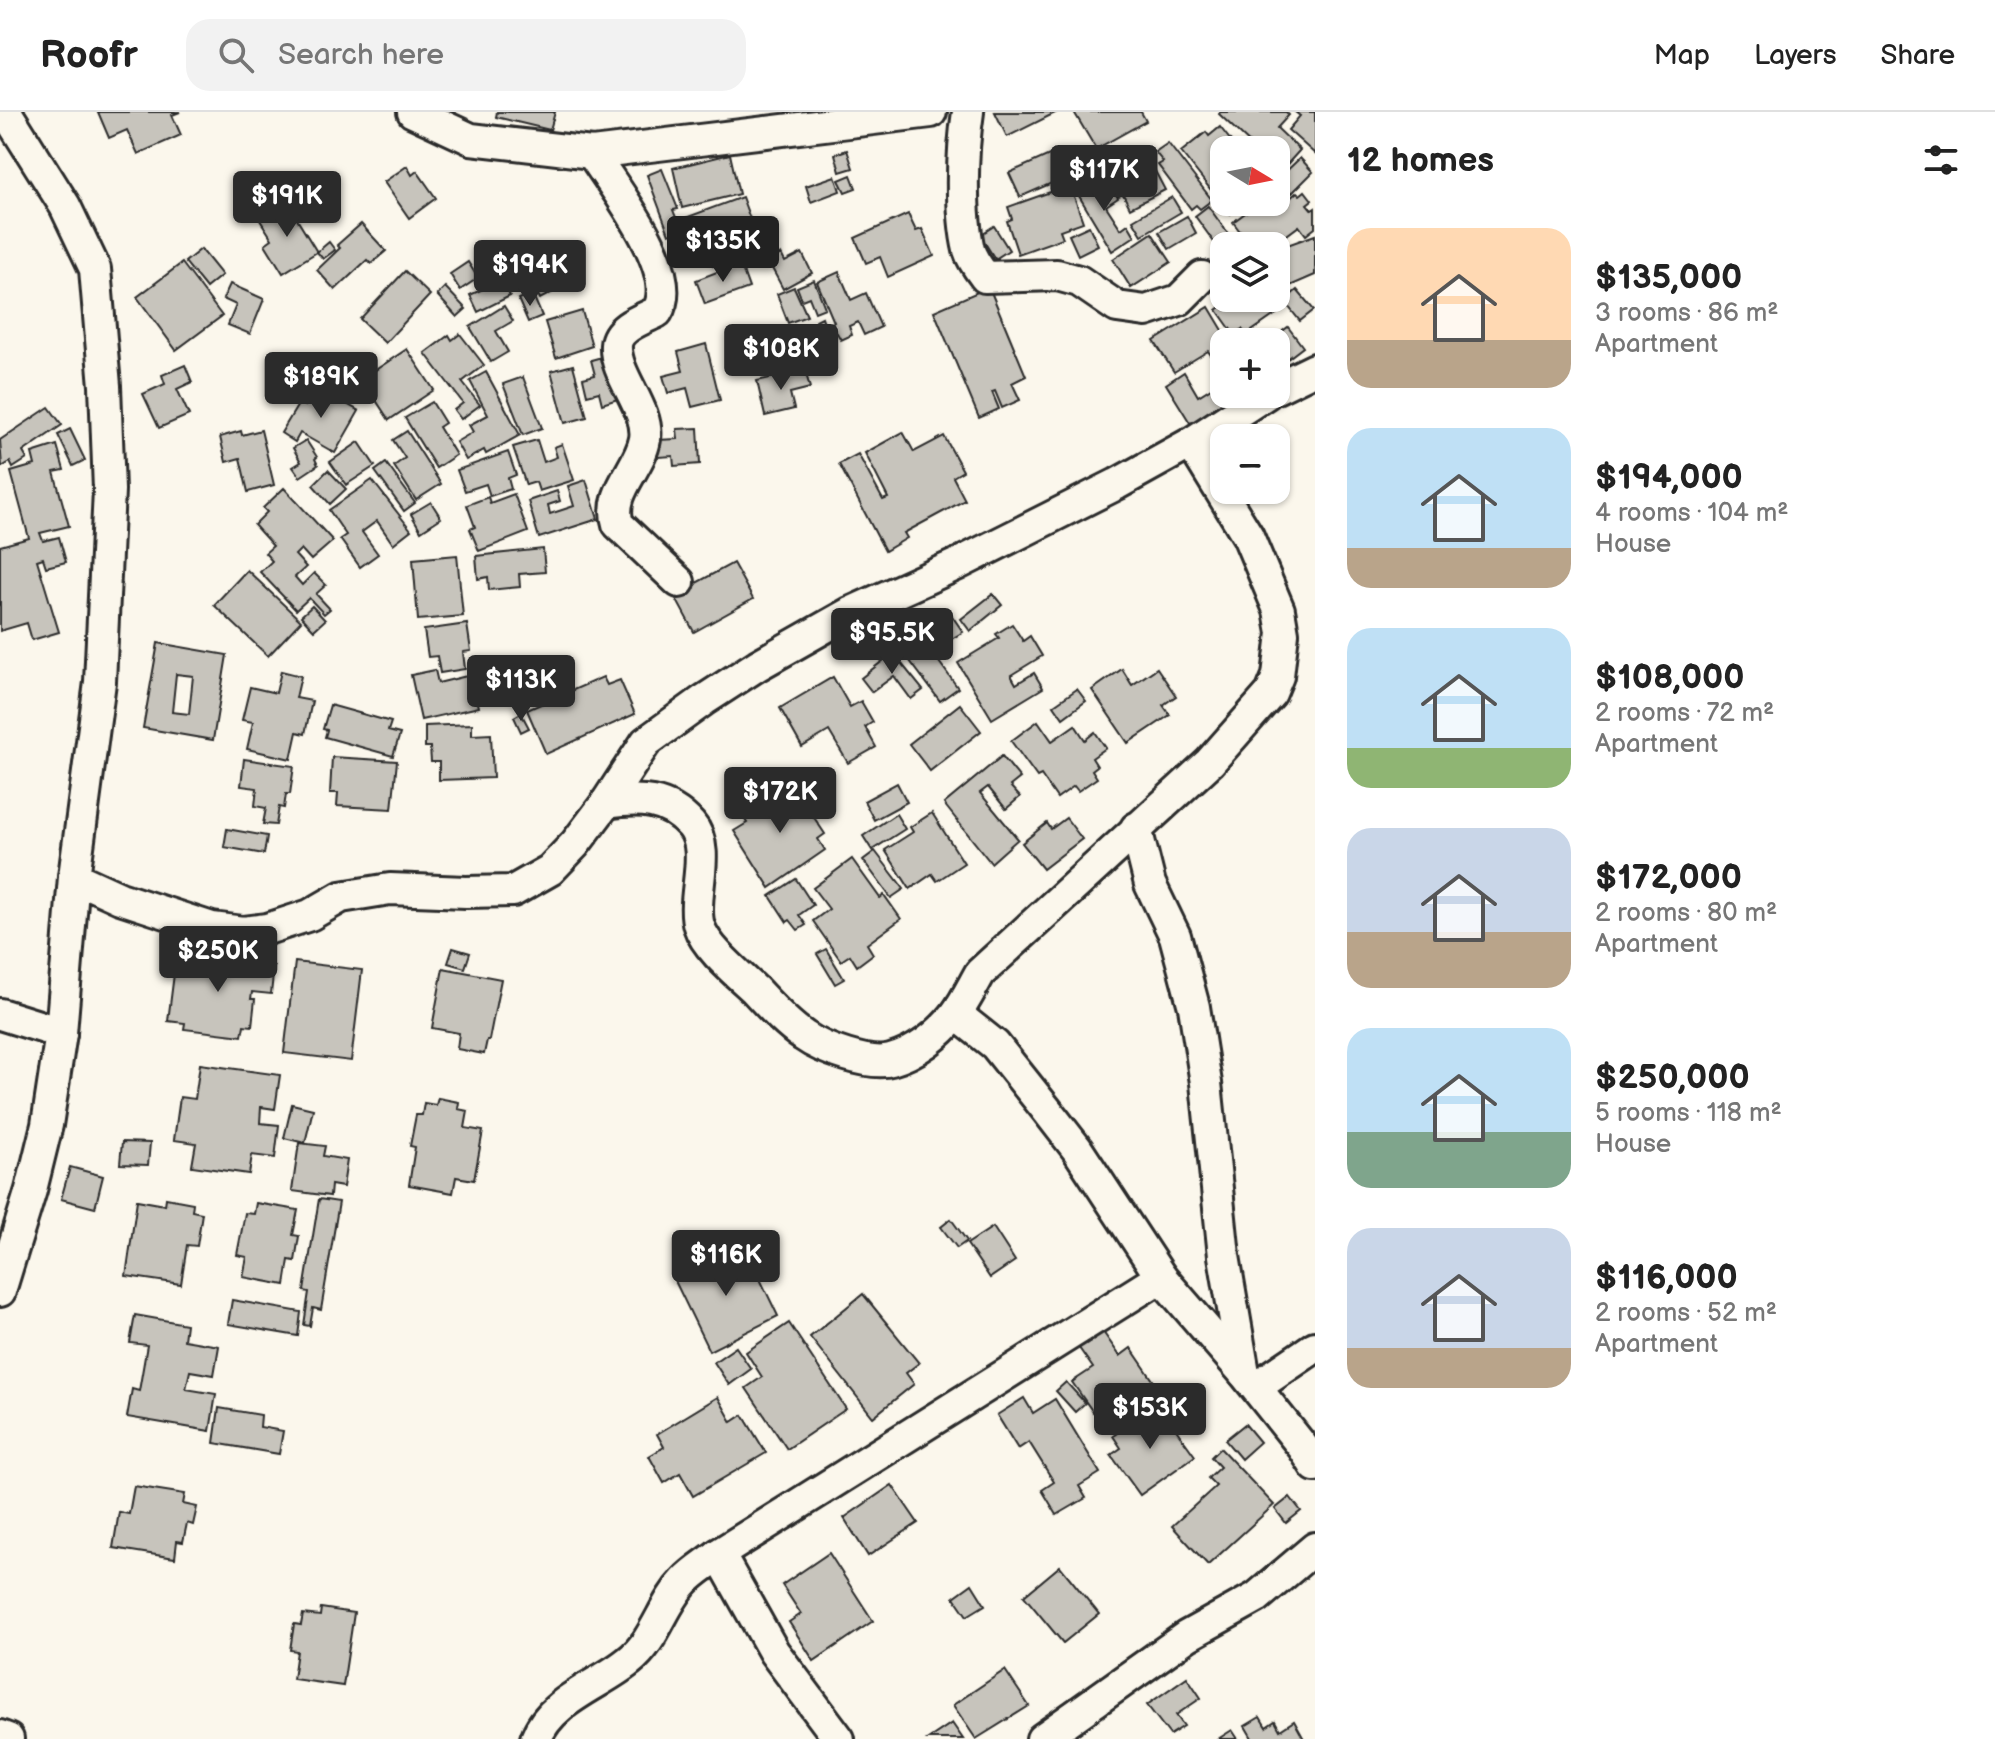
<!DOCTYPE html>
<meta charset="utf-8">
<style>
body{margin:0;font-family:"Balsamiq Sans",sans-serif;background:#f2f2f2;color:#222;height:100vh;display:flex;flex-direction:column;font-size:30px;white-space:nowrap}
*{box-sizing:border-box;margin:0}
p{font-size:26px;color:#767676}
.icon{flex:none;width:44px;height:44px;fill:none;stroke:currentColor;stroke-width:2;stroke-linecap:round;stroke-linejoin:round}
.map{position:relative;flex:1;overflow:hidden}
.sheet{display:flex;flex-direction:column;background:#fff;width:680px}
.sheet>*{flex:none}
.needle{width:52px;rotate:100deg}
.fabs{position:absolute;left:1210px;top:24px;display:grid;gap:16px}
.fabs a{display:grid;place-items:center;width:80px;height:80px;border-radius:16px;background:#fff;box-shadow:0 2px 6px #0004;font-size:40px}
.price{position:absolute;translate:-50% -68px;padding:0 18px;border-radius:8px;background:#2b2b2b;color:#fff;font-size:26px;line-height:52px;filter:drop-shadow(0 2px 4px #0008)}
.price::after{content:'';position:absolute;left:50%;top:48px;width:24px;height:18px;margin-left:-12px;background:inherit;clip-path:polygon(0 0,100% 0,50% 100%)}
.price.active{background:#222;color:#fff}
ul{padding:0;list-style:none}
li{display:flex;align-items:center;gap:24px;height:200px;padding:0 32px}
li span{display:grid;place-items:center;flex:none;width:224px;height:160px;border-radius:24px;color:#555}
li>.icon{margin-inline-start:auto}
span .icon{width:96px;height:96px;fill:#fffc;stroke-width:1}
li b{font-size:34px}
h2{display:flex;justify-content:space-between;align-items:center;height:96px;padding:0 32px;font-size:34px}
header{display:flex;align-items:center;gap:48px;box-sizing:border-box;height:112px;padding:0 40px;background:#fff;border-bottom:2px solid #e0e0e0}
header strong{font-size:38px}
nav{display:flex;gap:44px;margin-inline-start:auto;font-size:28px}
.search{width:560px;height:72px;background:#f2f2f2;display:flex;align-items:center;gap:20px;box-sizing:border-box;padding:0 28px;border-radius:24px;color:#767676;font-size:30px}
main{display:flex;flex:1;min-height:0}
.map>svg:first-child{display:block}
.building{fill:#c7c4bc;stroke:#2b2b2b;stroke-width:2;fill-rule:evenodd}
.lines{fill:none;stroke-linecap:round;stroke-linejoin:round}
.street-casing{stroke:#2b2b2b;stroke-width:36}
.street{stroke:#fbf7ec;stroke-width:30}
</style>
<header>
<strong>Roofr</strong>
<div class="search"><svg class="icon" aria-label="search" viewBox="0 0 24 24"><circle cx="10" cy="10" r="6"/><path d="M15 15l6 6"/></svg>Search here</div>
<nav><a>Map</a><a>Layers</a><a>Share</a></nav>
</header>
<main>
<div class="map">
<svg width="1315" height="1627" viewBox="0 0 1315 1627">
<rect width="100%" height="100%" fill="#fbf7ec"/>
<filter id="ink" filterUnits="userSpaceOnUse"><feTurbulence type="fractalNoise" baseFrequency=".0125" numOctaves="2"/><feDisplacementMap in="SourceGraphic" scale="16" xChannelSelector="R" yChannelSelector="G"/><feConvolveMatrix kernelMatrix="1 2 1 2 8 2 1 2 1" color-interpolation-filters="sRGB"/></filter>
<g filter="url(#ink)">
<!-- building -->
<g class="building">
<path d="M98,0H180L172,3L181,23L138,42L127,18L109,26Z"/>
<path d="M497,0H555L550,18L496,5Z"/>
<path d="M995,0H1057L1007,25Z"/>
<path d="M1074,0H1141L1146,9L1096,37Z"/>
<path d="M1220,0H1286L1289,3L1277,16L1300,38L1281,59L1276,54V38L1255,36L1219,2Z"/>
<path d="M1295,0H1315V42L1288,18L1300,4Z"/>
<path d="M1220,15L1238,38H1224V90H1251L1246,94L1244,91L1230,102L1181,40L1206,20L1209,24Z"/>
<path d="M1168,31L1212,88L1200,97L1196,93L1191,97L1158,53L1163,50L1155,40Z"/>
<path d="M847,38L853,56L840,60L835,42Z"/>
<path d="M1056,40L1066,65L1020,85L1009,61Z"/>
<path d="M1145,40L1165,78L1130,96L1123,82L1119,84L1106,58L1124,48L1131,61L1139,56L1134,47Z"/>
<path d="M730,42L739,82L682,96L673,56Z"/>
<path d="M1300,46L1313,60L1292,81L1278,67Z"/>
<path d="M407,54L412,63L417,59L436,86L409,106L384,70Z"/>
<path d="M662,57L678,97L673,98L681,118L669,122L647,63Z"/>
<path d="M851,63L856,76L845,80L839,68Z"/>
<path d="M835,64L840,79L811,90L806,74Z"/>
<path d="M1087,67L1092,75L1106,67L1118,86L1106,94L1121,117L1128,112L1135,124L1112,139L1079,84L1083,81L1077,73Z"/>
<path d="M1070,73L1083,110L1060,118L1063,126L1018,142L1007,109L1012,107L1008,95Z"/>
<path d="M1279,76L1288,88L1297,80L1300,83L1305,79L1312,88L1307,92L1312,98L1315,96V116L1306,123L1299,114L1272,134H1251L1233,110L1260,90H1276V78Z"/>
<path d="M742,85L753,115L739,120L747,142L713,154L705,130L695,134L685,106Z"/>
<path d="M1172,85L1181,100L1142,123L1133,108Z"/>
<path d="M287,91L317,140L283,161L265,132L272,127L260,108Z"/>
<path d="M1208,94L1237,134H1224V144L1195,104Z"/>
<path d="M908,102L916,119L922,117L934,144L888,165L880,145L866,151L855,126Z"/>
<path d="M1187,104L1196,121L1169,137L1159,120Z"/>
<path d="M361,112L386,139L371,152L367,148L335,178L317,158L340,136L337,133Z"/>
<path d="M994,114L1009,138L995,147L980,123Z"/>
<path d="M1089,114L1098,133L1078,143L1069,123Z"/>
<path d="M764,120L769,135L752,141L747,126Z"/>
<path d="M1152,121L1171,150L1131,176L1113,147Z"/>
<path d="M1315,123V163L1290,174L1276,137Z"/>
<path d="M329,130L335,138L323,147L317,140Z"/>
<path d="M201,137L222,163L206,176L185,150Z"/>
<path d="M802,141L812,161L783,177L768,149L781,142L785,150Z"/>
<path d="M468,150L478,166L460,178L450,162Z"/>
<path d="M182,151L222,204L176,238L137,185Z"/>
<path d="M740,151L749,176L705,192L696,168Z"/>
<path d="M405,159L430,183L385,231L360,207Z"/>
<path d="M839,160L851,188L866,181L881,215L864,223L858,210L849,214L852,223L841,228L837,221L824,226L816,208L822,205L825,214L834,210L817,170Z"/>
<path d="M545,163L553,180L540,187L531,169Z"/>
<path d="M502,168L510,184L478,200L470,183Z"/>
<path d="M814,168L825,196L815,200L809,185L802,188L797,175Z"/>
<path d="M230,172L264,187L250,222L228,213L236,193L223,187Z"/>
<path d="M445,175L466,197L457,205L437,183Z"/>
<path d="M794,175L807,204L788,211L777,182Z"/>
<path d="M989,175L1026,264L1012,271L1020,288L1002,296L995,279L992,280L999,297L979,306L934,199Z"/>
<path d="M1297,178L1314,198L1300,209L1284,189Z"/>
<path d="M1224,180V186H1269L1279,200L1246,223L1242,217L1234,222L1217,198L1225,192L1219,183Z"/>
<path d="M532,181L542,204L528,210L518,187Z"/>
<path d="M504,194L513,209L496,219L508,240L491,250L470,215Z"/>
<path d="M1209,195L1230,230H1224V262L1208,239L1174,260L1154,229Z"/>
<path d="M582,199L592,234L556,246L545,210Z"/>
<path d="M813,212L825,242L798,253L785,220L800,214L807,231L811,230L806,215Z"/>
<path d="M1288,215L1303,235L1282,251L1276,243V230H1268Z"/>
<path d="M460,222L484,253L462,270L480,293L461,307L454,298L463,291L425,241L449,223L452,228Z"/>
<path d="M706,232L720,288L692,295L687,276L668,281L663,264L683,259L678,240Z"/>
<path d="M407,237L434,278L389,308L362,267Z"/>
<path d="M320,242L359,266L347,286L308,261Z"/>
<path d="M609,243L621,286L602,292L599,280L587,283L583,266L595,263L591,248Z"/>
<path d="M185,253L192,270L177,277L189,303L159,316L143,282L165,272L162,263Z"/>
<path d="M573,253L587,305L565,311L551,259Z"/>
<path d="M805,258L810,276L790,281L794,297L765,304L757,269Z"/>
<path d="M486,260L520,323L486,342L484,338L466,348L456,330L473,320L469,313L488,303L470,269Z"/>
<path d="M1184,260L1198,284L1224,268V282H1246L1197,322L1166,272Z"/>
<path d="M523,265L542,316L523,323L503,272Z"/>
<path d="M316,275L359,299L335,341L300,321L295,330L281,321L299,291L305,294Z"/>
<path d="M432,290L445,311L439,315L456,343L436,356L405,306Z"/>
<path d="M49,295L62,313L23,340L27,347L13,356L10,350L2,355L0,328Z"/>
<path d="M698,316L700,352L674,354L673,344L658,345L657,328L678,327L677,317Z"/>
<path d="M70,317L85,348L73,354L58,323Z"/>
<path d="M261,318L274,373L248,380L240,346L226,350L220,325L241,319L242,323Z"/>
<path d="M407,319L441,372L416,388L394,354L405,346L393,328Z"/>
<path d="M903,320L914,340L944,324L963,359L953,365L965,388L904,421L907,426L885,439L839,352L858,342L883,388L888,386L865,341Z"/>
<path d="M306,328L317,345L315,347L318,353L300,365L293,355L301,350L293,336Z"/>
<path d="M537,328L544,350L557,345L554,335L562,332L574,368L539,379L536,370L526,373L513,335Z"/>
<path d="M359,330L375,354L346,373L330,350Z"/>
<path d="M57,333L64,358L54,360L69,414L40,421L43,429L59,425L66,450L46,455L43,446L37,448L59,520L32,528L27,511L0,519V434L29,426L11,360L35,353L32,341Z"/>
<path d="M508,340L516,363L508,366L511,377L490,384L486,372L465,379L457,358Z"/>
<path d="M386,351L415,391L404,399L375,359Z"/>
<path d="M328,358L346,377L330,392L313,373Z"/>
<path d="M372,368L411,418L393,432L377,409L362,420L378,442L360,455L340,427L346,423L329,398Z"/>
<path d="M586,368L598,407L539,426L528,389L557,379L560,389L548,393L550,402L574,394L568,374Z"/>
<path d="M284,376L333,429L311,448L301,437L295,443L306,455L295,465L302,473L314,461L326,473L316,482L330,497L324,502L309,486L296,498L260,460L272,449L265,441L273,434L254,413L267,400L263,396Z"/>
<path d="M514,382L528,420L479,439L470,417L475,415L467,393L488,385L490,391Z"/>
<path d="M431,390L441,406L421,419L411,402Z"/>
<path d="M543,437L545,460L519,462L520,475L489,478L488,465L478,467L476,444Z"/>
<path d="M457,443L463,504L418,508L413,447Z"/>
<path d="M733,451L753,487L694,520L674,483Z"/>
<path d="M247,458L301,509L268,544L214,493Z"/>
<path d="M993,482L1002,493L970,519L961,507Z"/>
<path d="M312,494L325,508L314,518L301,504Z"/>
<path d="M948,498L963,520L945,531L931,509Z"/>
<path d="M467,512L471,539L463,540L465,557L440,561L437,544L428,545L424,518Z"/>
<path d="M1012,512L1023,529L1030,524L1042,544L1011,563L1016,572L1034,561L1043,576L992,607L958,551L999,526L996,522Z"/>
<path d="M158,531L227,543L213,628L143,616ZM176,562L193,564L189,602L172,600Z"/>
<path d="M926,532L958,576L940,589L907,545Z"/>
<path d="M893,541L923,578L911,587L894,564L872,580L861,566Z"/>
<path d="M540,552L541,560L532,562L530,553Z"/>
<path d="M1157,556L1176,584L1163,593L1170,603L1128,631L1092,578L1122,557L1132,573Z"/>
<path d="M435,558L438,571L471,563L479,595L421,608L411,563Z"/>
<path d="M281,559L301,564L296,586L312,589L305,622L297,620L291,647L247,637L253,610L242,608L250,575L276,581Z"/>
<path d="M603,565L607,573L620,568L635,602L546,642L527,598Z"/>
<path d="M833,565L850,595L861,589L873,610L865,615L876,635L848,651L829,619L802,635L780,596Z"/>
<path d="M1077,577L1086,589L1063,606L1054,593Z"/>
<path d="M960,592L981,619L930,659L909,632Z"/>
<path d="M330,593L391,610L388,619L400,622L393,644L325,625L327,618L323,617Z"/>
<path d="M521,601L529,616L521,620L514,605Z"/>
<path d="M1038,609L1052,629L1075,613L1085,628L1095,620L1106,636L1092,646L1097,654L1092,658L1097,666L1078,679L1074,674L1057,686L1041,663L1037,665L1011,629Z"/>
<path d="M472,612V623L491,622L493,666L439,668V650H431L430,635H425V614Z"/>
<path d="M1002,644L1020,666L1010,674L1020,685L1006,697L988,675L980,681L1018,727L991,751L944,692Z"/>
<path d="M332,645L397,649L392,697L337,694L338,681H330Z"/>
<path d="M244,647L294,654L290,682H286L284,696L279,695L276,713L263,712L266,696L255,694L257,676L241,674Z"/>
<path d="M897,671L907,690L874,708L864,689Z"/>
<path d="M778,674L785,684L795,677L825,722L818,727L825,738L770,776L734,719L747,711L740,700Z"/>
<path d="M932,701L964,751L937,769L932,762L910,777L885,738L913,720L910,715Z"/>
<path d="M896,702L905,717L872,738L863,724Z"/>
<path d="M1066,706L1082,727L1043,757L1022,731L1047,711L1051,717Z"/>
<path d="M227,717L267,724L264,742L224,735Z"/>
<path d="M875,739L904,777L891,786L863,748Z"/>
<path d="M852,747L880,786L884,783L901,807L867,832L873,842L857,854L850,843L841,849L813,809L829,797L813,776Z"/>
<path d="M796,767L813,793L799,803L806,813L798,818L790,808L787,810L770,784Z"/>
<path d="M453,836L470,841L465,856L448,851Z"/>
<path d="M826,837L844,867L835,872L817,842Z"/>
<path d="M194,843L274,854L271,882L252,880L251,887H255L252,914L244,913L242,924L184,917L185,911L168,909L175,854L193,856Z"/>
<path d="M295,850L362,858L351,949L284,941Z"/>
<path d="M443,856L501,867L489,928H487L484,942L457,937L459,921L432,916Z"/>
<path d="M200,952L280,963L275,997L261,995L260,1011L279,1013L275,1046L252,1043L249,1062L192,1054L196,1031L174,1028L180,985L195,987Z"/>
<path d="M438,986L459,990L458,997L468,999L465,1016L483,1019L474,1068L456,1065L453,1081L409,1073L415,1035L410,1034L416,1003H422L424,991L436,993Z"/>
<path d="M292,992L313,997L305,1031L284,1026Z"/>
<path d="M122,1030L150,1031L148,1053L120,1052Z"/>
<path d="M299,1031L325,1034L323,1044L347,1048L343,1075L331,1073L330,1084L292,1079Z"/>
<path d="M70,1055L103,1064L95,1096L61,1087Z"/>
<path d="M166,1086L193,1091L192,1099L202,1101L197,1134L187,1133L181,1172L126,1164L137,1088L165,1093Z"/>
<path d="M319,1087L339,1090L321,1198L313,1196L310,1214L304,1213L309,1180L304,1179Z"/>
<path d="M256,1091L298,1098L293,1123L299,1124L295,1149L289,1148L285,1173L243,1165L247,1145L237,1143L245,1101L254,1102Z"/>
<path d="M951,1107L967,1129L957,1136L941,1115Z"/>
<path d="M993,1115L1015,1149L990,1166L967,1132Z"/>
<path d="M744,1134L778,1204L709,1239L675,1169Z"/>
<path d="M863,1182L919,1251L906,1261L914,1272L873,1305L810,1225Z"/>
<path d="M232,1188L301,1200L298,1224L228,1212Z"/>
<path d="M135,1203L186,1212L184,1228L219,1234L214,1263L190,1259L186,1277L216,1282L210,1319L127,1305L132,1277L139,1279L147,1233L130,1231Z"/>
<path d="M789,1211L846,1297L787,1337L746,1276L762,1265L746,1240Z"/>
<path d="M1103,1220L1120,1244L1131,1236L1157,1274L1129,1294L1120,1281L1093,1300L1072,1270L1093,1256L1079,1236Z"/>
<path d="M736,1235L751,1257L729,1273L714,1250Z"/>
<path d="M1066,1270L1085,1291L1075,1300L1056,1279Z"/>
<path d="M718,1285L732,1310L743,1303L766,1341L693,1384L680,1361L664,1371L649,1344L664,1335L657,1322Z"/>
<path d="M1024,1286L1033,1301L1055,1287L1100,1361L1079,1374L1086,1386L1057,1403L1042,1378L1054,1370L1029,1330L1018,1337L997,1303Z"/>
<path d="M219,1296L261,1303L260,1315L283,1319L279,1342L214,1331Z"/>
<path d="M1162,1298L1195,1344L1140,1383L1111,1343L1121,1336L1113,1324L1138,1306L1142,1312Z"/>
<path d="M1245,1312L1260,1330L1241,1347L1225,1328Z"/>
<path d="M1220,1336L1274,1393L1208,1453L1172,1414L1216,1374L1208,1366L1220,1355L1211,1345Z"/>
<path d="M892,1373L918,1411L868,1444L844,1406Z"/>
<path d="M134,1374L185,1382L183,1392L197,1395L193,1413L187,1411L183,1430L177,1429L175,1446L113,1436L119,1400L129,1402Z"/>
<path d="M1290,1385L1301,1399L1286,1411L1275,1397Z"/>
<path d="M829,1441L873,1509L814,1549L789,1510L801,1502L782,1473Z"/>
<path d="M1060,1454L1099,1502L1063,1531L1024,1484Z"/>
<path d="M972,1472L985,1493L967,1504L954,1485Z"/>
<path d="M321,1496L354,1501L343,1574L293,1567L297,1539L290,1538L294,1512L301,1513L303,1502L320,1504Z"/>
<path d="M1005,1558L1029,1594L976,1627L953,1593Z"/>
<path d="M1187,1565L1201,1586L1176,1603L1184,1614L1170,1623L1147,1593Z"/>
<path d="M1260,1605L1266,1615L1275,1609L1280,1618L1294,1609L1304,1627H1250L1252,1626L1245,1614Z"/>
<path d="M952,1611L963,1627H928Z"/>
<path d="M1232,1618L1238,1627H1218Z"/>
</g>
<g class="lines">
<!-- street casing -->
<g class="street-casing">
<g id="street">
<path d="M413,0L471,27L592,41L931,0"/>
<path d="M968,0C962,39 960,99 969,138C972,148 979,157 985,165L1057,163L1079,169L1117,195L1146,199L1179,188L1202,165"/>
<path d="M592,41C614,76 682,160 657,200C643,207 617,215 616,233C614,263 650,297 645,327C640,357 608,380 618,412L679,470"/>
<path d="M1276,276L1315,257"/>
<path d="M606,691C639,686 667,686 691,713C713,738 690,786 699,814C706,836 738,862 755,878C770,894 786,912 804,924C822,937 870,954 891,948C916,941 939,923 955,903C965,890 972,875 980,861L1210,650L1271,581L1278,564L1283,521L1279,498L1248,424L1191,331"/>
<path d="M1136,716L1150,772L1175,824L1194,895L1206,971L1224,1144L1244,1261"/>
<path d="M74,765L120,786L212,816L243,820L267,817L310,803L341,785L390,777L466,780L513,779L550,758L575,732L606,691L646,630L704,588L758,553L850,501L958,452L1117,372L1191,331L1266,282"/>
<path d="M0,902L61,921"/>
<path d="M956,902L995,933L1046,997L1077,1037L1161,1165L1244,1261L1303,1335L1315,1354"/>
<path d="M0,1179L31,1078L47,1013L61,921L74,765L100,570L109,378L105,274L95,157L65,94L6,0"/>
<path d="M1256,1275L1315,1235"/>
<path d="M719,1442L774,1540L839,1627"/>
<path d="M0,1624L8,1627"/>
<path d="M536,1627C550,1588 600,1573 629,1549C656,1528 662,1493 685,1469C694,1459 708,1451 719,1442L1161,1165"/>
<path d="M1042,1627L1187,1524L1257,1485L1315,1436"/>
</g>
</g>
<!-- street -->
<use href="#street" class="street"/>
</g>
</g>
</svg>
<div class="fabs">
<a><svg class="needle" viewBox="-14 -14 28 28"><path d="M0-13l5 13h-10z" fill="#e53935"/><path d="M0 13l5-13h-10z" fill="#767676"/></svg></a>
<a><svg class="icon" aria-label="layers" viewBox="0 0 24 24"><path d="M12 4l9 5-9 5-9-5zM3 14l9 5 9-5"/></svg></a>
<a>+</a>
<a>−</a>
</div>
<b class="price" style="left:1104px;top:101px">$117K</b>
<b class="price" style="left:287px;top:127px">$191K</b>
<b class="price active" style="left:723px;top:172px">$135K</b>
<b class="price" style="left:530px;top:196px">$194K</b>
<b class="price" style="left:781px;top:280px">$108K</b>
<b class="price" style="left:321px;top:308px">$189K</b>
<b class="price" style="left:892px;top:564px">$95.5K</b>
<b class="price" style="left:521px;top:611px">$113K</b>
<b class="price" style="left:780px;top:723px">$172K</b>
<b class="price" style="left:218px;top:882px">$250K</b>
<b class="price" style="left:726px;top:1186px">$116K</b>
<b class="price" style="left:1150px;top:1339px">$153K</b>
</div>
<section class="sheet">
<h2>12 homes<svg class="icon" aria-label="filters" viewBox="0 0 24 24"><path d="M4 7h16M4 17h16"/><circle cx="9" cy="7" r="2"/><circle cx="15" cy="17" r="2"/></svg></h2>
<ul>
<li><span style="background:linear-gradient(#ffd9b3 70%,#b9a48a 0)"><svg class="icon" aria-label="home" viewBox="0 0 24 24"><path d="M3 11l9-7 9 7M6 9v11h12V9"/></svg></span><div><b>$135,000</b><p>3 rooms · 86 m²</p><p>Apartment</p></div></li>
<li><span style="background:linear-gradient(#bfe0f5 75%,#b9a48a 0)"><svg class="icon" aria-label="home" viewBox="0 0 24 24"><path d="M3 11l9-7 9 7M6 9v11h12V9"/></svg></span><div><b>$194,000</b><p>4 rooms · 104 m²</p><p>House</p></div></li>
<li><span style="background:linear-gradient(#bfe0f5 75%,#8fb573 0)"><svg class="icon" aria-label="home" viewBox="0 0 24 24"><path d="M3 11l9-7 9 7M6 9v11h12V9"/></svg></span><div><b>$108,000</b><p>2 rooms · 72 m²</p><p>Apartment</p></div></li>
<li><span style="background:linear-gradient(#c9d6e8 65%,#b9a48a 0)"><svg class="icon" aria-label="home" viewBox="0 0 24 24"><path d="M3 11l9-7 9 7M6 9v11h12V9"/></svg></span><div><b>$172,000</b><p>2 rooms · 80 m²</p><p>Apartment</p></div></li>
<li><span style="background:linear-gradient(#bfe0f5 65%,#7fa58c 0)"><svg class="icon" aria-label="home" viewBox="0 0 24 24"><path d="M3 11l9-7 9 7M6 9v11h12V9"/></svg></span><div><b>$250,000</b><p>5 rooms · 118 m²</p><p>House</p></div></li>
<li><span style="background:linear-gradient(#c9d6e8 75%,#b9a48a 0)"><svg class="icon" aria-label="home" viewBox="0 0 24 24"><path d="M3 11l9-7 9 7M6 9v11h12V9"/></svg></span><div><b>$116,000</b><p>2 rooms · 52 m²</p><p>Apartment</p></div></li>
</ul>
</section>
</main>
